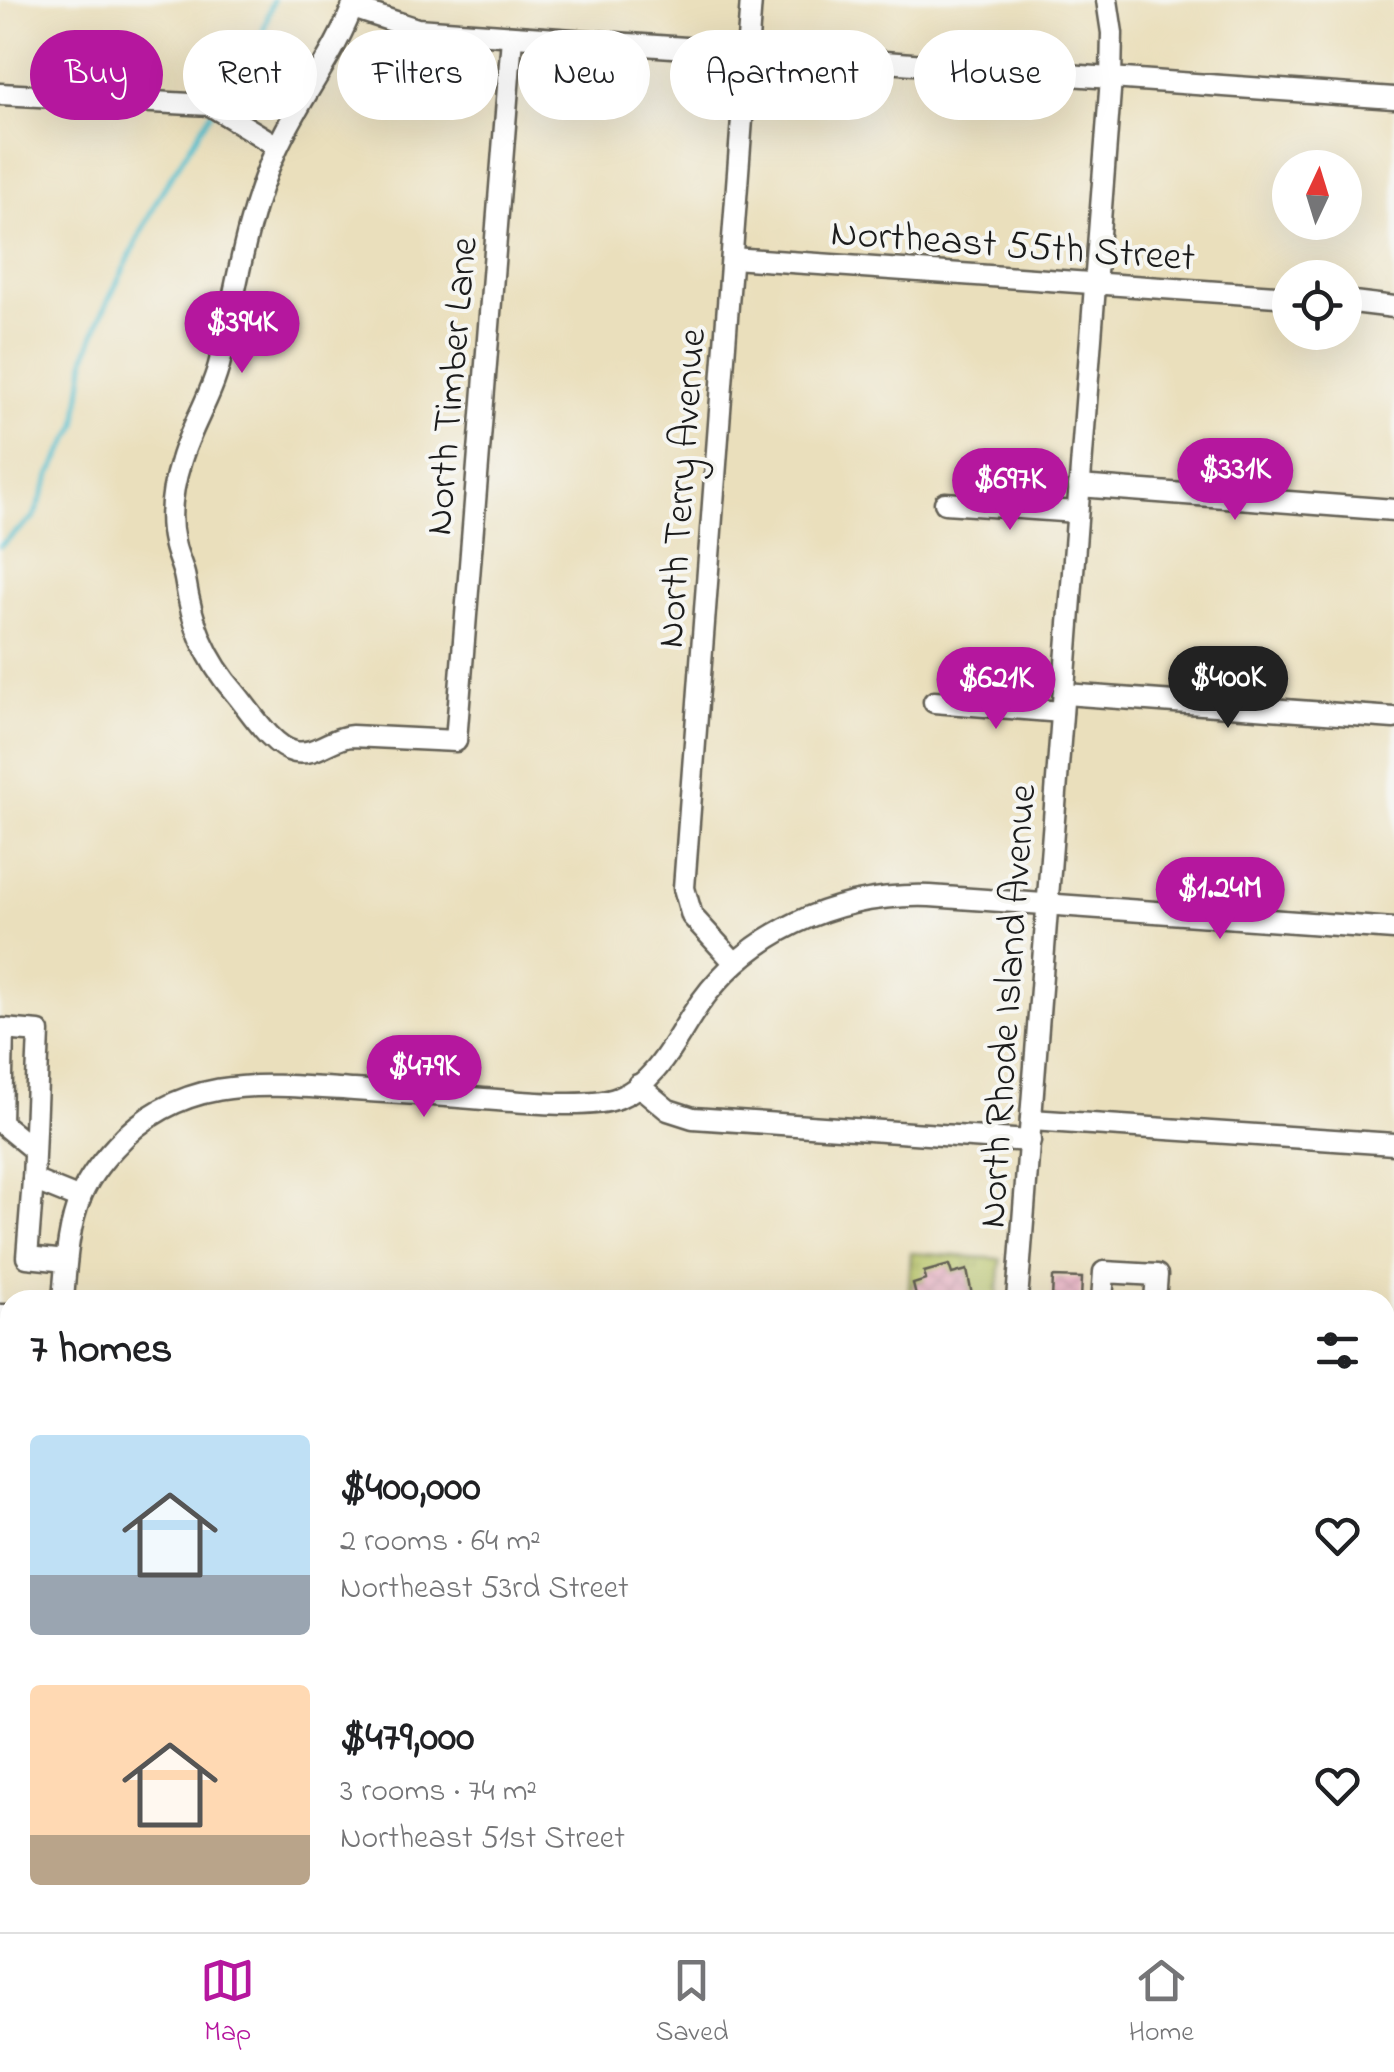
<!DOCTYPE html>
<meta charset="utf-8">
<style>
body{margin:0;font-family:"Indie Flower",sans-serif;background:#f6f6f6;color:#202124;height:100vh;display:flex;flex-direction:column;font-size:38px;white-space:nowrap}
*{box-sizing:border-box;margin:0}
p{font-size:32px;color:#757577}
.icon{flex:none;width:55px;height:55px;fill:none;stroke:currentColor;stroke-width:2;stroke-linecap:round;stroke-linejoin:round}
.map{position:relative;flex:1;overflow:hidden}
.side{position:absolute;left:0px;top:1290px;width:1395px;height:642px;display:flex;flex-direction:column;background:#fff;border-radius:30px 30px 0 0;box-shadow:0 10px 40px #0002}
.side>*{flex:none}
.hud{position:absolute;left:30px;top:30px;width:1335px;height:90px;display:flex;gap:20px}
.needle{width:65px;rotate:4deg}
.buttons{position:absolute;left:1272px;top:150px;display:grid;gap:20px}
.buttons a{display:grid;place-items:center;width:90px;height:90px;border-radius:50%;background:#fff;box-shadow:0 10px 40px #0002;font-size:50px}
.price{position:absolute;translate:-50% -85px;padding:0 22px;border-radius:35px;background:#b5179e;color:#fff;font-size:32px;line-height:65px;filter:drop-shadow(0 2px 5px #0008)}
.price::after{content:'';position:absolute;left:50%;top:60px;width:30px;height:22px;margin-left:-15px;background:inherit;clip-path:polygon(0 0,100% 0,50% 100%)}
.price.on{background:#222;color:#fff}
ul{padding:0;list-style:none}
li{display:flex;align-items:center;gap:30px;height:250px;padding:0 30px}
li span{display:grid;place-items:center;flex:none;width:280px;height:200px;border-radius:10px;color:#555}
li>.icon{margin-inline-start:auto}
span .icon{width:120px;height:120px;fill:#fffc;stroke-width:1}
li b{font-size:42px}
h2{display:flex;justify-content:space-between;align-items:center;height:120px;padding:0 30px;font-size:42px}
.pill{padding:0 35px;border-radius:45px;background:#fff;box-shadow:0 10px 40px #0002;font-size:35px;line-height:90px}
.pill.on{background:#b5179e;color:#fff}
.tab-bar{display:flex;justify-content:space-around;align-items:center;height:140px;border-top:2px solid #e0e0e0;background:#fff;font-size:28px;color:#757577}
.tab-bar a{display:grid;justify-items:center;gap:5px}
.tab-bar .on{color:#b5179e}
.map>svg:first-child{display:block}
.grass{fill:url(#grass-tufts);stroke:#686e40;stroke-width:2.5}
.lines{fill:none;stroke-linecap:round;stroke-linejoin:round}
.stream{stroke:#54bfce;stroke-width:5}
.building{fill:url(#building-cross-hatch)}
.minor-casing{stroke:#646054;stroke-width:25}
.minor{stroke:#fff;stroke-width:20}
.labels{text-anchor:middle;stroke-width:8;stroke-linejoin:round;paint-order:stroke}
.street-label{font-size:40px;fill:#1c1c1c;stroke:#f6f6f2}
</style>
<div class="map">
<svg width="1394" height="1932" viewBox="0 0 1394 1932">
<defs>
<pattern id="grass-tufts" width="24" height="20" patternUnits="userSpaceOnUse" patternTransform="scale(2.5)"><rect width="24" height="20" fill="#b5c163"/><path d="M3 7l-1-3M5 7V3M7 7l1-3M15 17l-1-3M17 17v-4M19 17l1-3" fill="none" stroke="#9ba555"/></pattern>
<pattern id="building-cross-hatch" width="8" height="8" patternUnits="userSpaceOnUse" patternTransform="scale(2.5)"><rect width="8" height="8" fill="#e8acc0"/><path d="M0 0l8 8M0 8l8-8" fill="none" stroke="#c693a4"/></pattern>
</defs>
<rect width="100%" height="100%" fill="#f6f6f2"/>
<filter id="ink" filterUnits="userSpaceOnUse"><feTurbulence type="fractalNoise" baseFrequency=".01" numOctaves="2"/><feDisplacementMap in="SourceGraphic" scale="20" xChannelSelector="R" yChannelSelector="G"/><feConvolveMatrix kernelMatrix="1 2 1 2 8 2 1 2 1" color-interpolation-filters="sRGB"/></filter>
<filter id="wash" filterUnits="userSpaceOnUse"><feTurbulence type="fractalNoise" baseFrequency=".0048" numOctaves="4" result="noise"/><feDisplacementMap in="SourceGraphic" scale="40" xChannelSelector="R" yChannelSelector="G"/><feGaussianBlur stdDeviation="2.25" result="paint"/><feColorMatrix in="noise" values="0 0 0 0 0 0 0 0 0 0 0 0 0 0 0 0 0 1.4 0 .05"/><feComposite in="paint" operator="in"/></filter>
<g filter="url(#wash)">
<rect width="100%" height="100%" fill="#eadfbc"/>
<!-- grass -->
<path class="grass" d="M911,1253L1001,1259L997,1299L973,1300L967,1270L913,1284L916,1300H908Z"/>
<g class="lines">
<!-- stream -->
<g class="stream">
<path d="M218,102L263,32L273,0"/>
<path d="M0,546L34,517L51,474L77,425L86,356L102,314L159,196L212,111"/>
</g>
</g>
<g id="blocks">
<!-- building -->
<g class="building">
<path d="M949,1265L952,1274L967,1270L973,1300H917L913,1284L926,1280L924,1272Z"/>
<path d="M1053,1277L1082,1278L1081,1300H1052Z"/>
</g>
</g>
</g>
<g filter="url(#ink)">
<use href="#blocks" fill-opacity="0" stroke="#646054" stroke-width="2.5"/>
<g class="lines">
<!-- minor casing -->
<g class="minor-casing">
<g id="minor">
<path d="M355,0C337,53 300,97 277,148C246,215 236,290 220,361C212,396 191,426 181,460C173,485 168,516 174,542C176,555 183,566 185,579C192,624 205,659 236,694C251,712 272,747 295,752C316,756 332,737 352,736L456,741L512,37"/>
<path d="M353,8L417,29L1394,98"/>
<path d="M0,94L210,105L277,146"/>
<path d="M732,258L1290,297"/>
<path d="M1345,301L1394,307"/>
<path d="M1079,486L1394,510"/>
<path d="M945,503L1077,512"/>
<path d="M1065,694L1394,718"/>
<path d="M934,702L1062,712"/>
<path d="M735,963L692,916L684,888L751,0"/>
<path d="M638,1085L668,1110L693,1118L1030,1141"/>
<path d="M1031,1120L1394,1144"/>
<path d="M33,1180L39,1032L3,1029L1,1123L34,1150"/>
<path d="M66,1261L27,1257L33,1180L80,1199"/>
<path d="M63,1300C66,1265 67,1230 81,1196C89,1177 101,1162 115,1147C181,1073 265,1084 354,1090C402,1093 449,1096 497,1100C528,1102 590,1109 618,1098C654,1084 672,1046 692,1015C744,933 834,893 930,896L1394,929"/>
<path d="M1017,1300L1111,78L1112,33L1107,0"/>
<path d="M1102,1300L1104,1272L1157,1275L1155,1300"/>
<path d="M0,1315H10"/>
<path d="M0,1394L10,1414"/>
<path d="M1385,1414L1394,1415"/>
<path d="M1385,1693H1394"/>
<path d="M0,1808H10"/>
<path d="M1361,1922L1394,1925"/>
<path d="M18,1932V1922"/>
<path d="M462,1932L463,1922"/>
<path d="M1223,1932L1224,1922"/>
</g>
</g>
<!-- minor -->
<use href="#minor" class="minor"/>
</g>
</g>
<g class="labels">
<!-- street labels -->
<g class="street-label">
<text transform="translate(1013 243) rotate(4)" y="14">Northeast 55th Street</text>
<text transform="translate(449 386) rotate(-85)" y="14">North Timber Lane</text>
<text transform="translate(679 488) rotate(-86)" y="14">North Terry Avenue</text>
<text transform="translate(1005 1006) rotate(-86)" y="14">North Rhode Island Avenue</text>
</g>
</g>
</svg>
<div class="buttons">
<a><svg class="needle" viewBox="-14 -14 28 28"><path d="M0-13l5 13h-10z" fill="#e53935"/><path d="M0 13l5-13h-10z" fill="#757577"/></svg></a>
<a><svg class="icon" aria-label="locate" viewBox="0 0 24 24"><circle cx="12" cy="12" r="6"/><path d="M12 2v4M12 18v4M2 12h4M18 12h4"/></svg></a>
</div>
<b class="price" style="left:242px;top:376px">$394K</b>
<b class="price" style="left:1235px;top:523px">$331K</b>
<b class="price" style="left:1010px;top:533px">$697K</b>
<b class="price on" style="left:1228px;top:731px">$400K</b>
<b class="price" style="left:996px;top:732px">$621K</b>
<b class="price" style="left:1220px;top:942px">$1.24M</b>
<b class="price" style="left:424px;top:1120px">$479K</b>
<div class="hud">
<a class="pill on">Buy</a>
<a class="pill">Rent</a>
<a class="pill">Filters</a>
<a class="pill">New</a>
<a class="pill">Apartment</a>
<a class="pill">House</a>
</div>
<section class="side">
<h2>7 homes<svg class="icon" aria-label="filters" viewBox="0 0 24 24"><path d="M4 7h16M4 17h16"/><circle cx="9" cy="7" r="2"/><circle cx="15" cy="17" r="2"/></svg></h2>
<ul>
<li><span style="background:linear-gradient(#bfe0f5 70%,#9aa5b1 0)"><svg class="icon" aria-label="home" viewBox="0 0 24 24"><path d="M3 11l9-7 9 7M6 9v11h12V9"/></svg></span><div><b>$400,000</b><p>2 rooms · 64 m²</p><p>Northeast 53rd Street</p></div><svg class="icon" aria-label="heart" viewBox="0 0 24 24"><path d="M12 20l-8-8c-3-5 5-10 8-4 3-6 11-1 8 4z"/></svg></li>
<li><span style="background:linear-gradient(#ffd9b3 75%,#b9a48a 0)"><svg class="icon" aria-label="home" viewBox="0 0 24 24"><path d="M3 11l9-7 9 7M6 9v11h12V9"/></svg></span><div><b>$479,000</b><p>3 rooms · 74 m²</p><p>Northeast 51st Street</p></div><svg class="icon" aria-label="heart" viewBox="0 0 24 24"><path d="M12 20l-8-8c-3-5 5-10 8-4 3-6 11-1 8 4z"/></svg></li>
</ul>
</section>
</div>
<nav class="tab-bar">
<a class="on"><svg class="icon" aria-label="map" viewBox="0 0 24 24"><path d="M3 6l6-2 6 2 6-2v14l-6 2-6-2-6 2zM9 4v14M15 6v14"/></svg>Map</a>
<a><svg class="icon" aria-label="saved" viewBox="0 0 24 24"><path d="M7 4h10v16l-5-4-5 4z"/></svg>Saved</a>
<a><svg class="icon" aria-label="home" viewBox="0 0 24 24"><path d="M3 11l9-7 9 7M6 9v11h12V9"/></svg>Home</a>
</nav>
